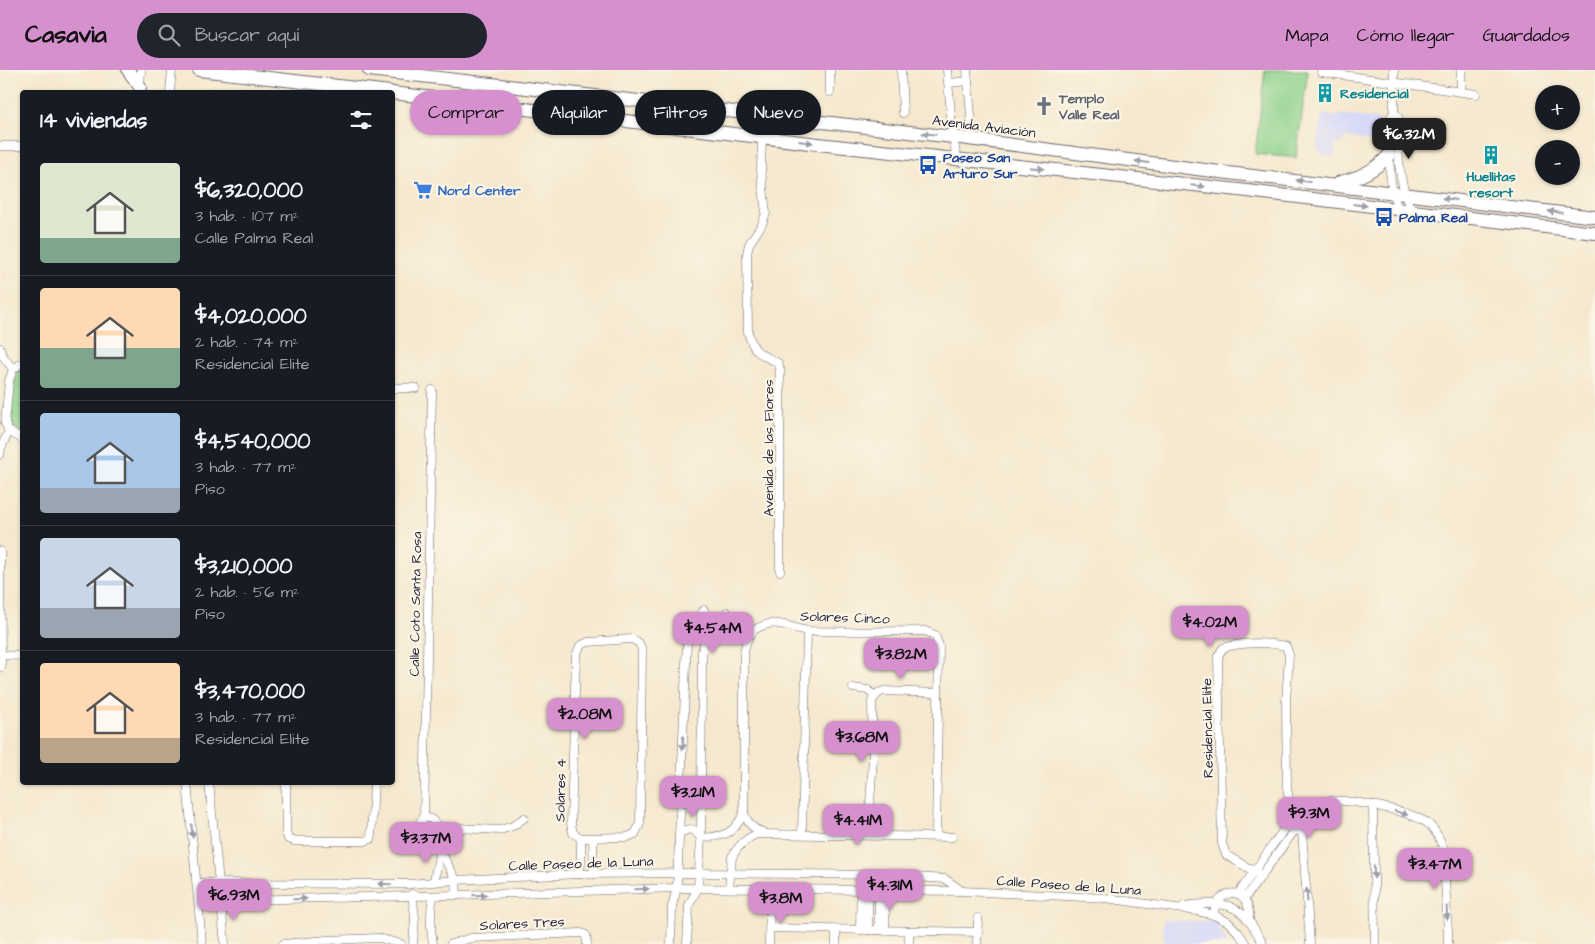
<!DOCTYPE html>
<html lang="es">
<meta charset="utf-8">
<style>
body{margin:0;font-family:"Architects Daughter",sans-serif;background:#20242c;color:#f1f3f6;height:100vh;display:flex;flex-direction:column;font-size:19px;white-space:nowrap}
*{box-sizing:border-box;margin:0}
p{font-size:16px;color:#9ea1a6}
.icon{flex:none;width:28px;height:28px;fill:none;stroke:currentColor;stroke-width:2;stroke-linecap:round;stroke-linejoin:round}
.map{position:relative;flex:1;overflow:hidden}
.sheet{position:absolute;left:20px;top:20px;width:375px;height:695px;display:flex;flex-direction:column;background:#171b24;border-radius:5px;box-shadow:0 1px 4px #0004}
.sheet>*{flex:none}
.hud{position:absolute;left:410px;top:20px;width:475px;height:45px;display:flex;gap:10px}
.tools{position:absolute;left:1535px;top:15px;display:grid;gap:10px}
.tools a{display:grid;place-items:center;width:45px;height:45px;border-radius:50%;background:#171b24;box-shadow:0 1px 4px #0004;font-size:25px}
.price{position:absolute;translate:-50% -42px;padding:0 11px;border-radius:10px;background:#d690ce;color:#111;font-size:16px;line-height:32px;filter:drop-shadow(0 1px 2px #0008)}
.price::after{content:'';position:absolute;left:50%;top:30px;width:15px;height:11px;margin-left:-8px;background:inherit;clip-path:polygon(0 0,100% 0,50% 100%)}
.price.on{background:#222;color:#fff}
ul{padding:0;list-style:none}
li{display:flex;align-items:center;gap:15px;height:125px;padding:0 20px}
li+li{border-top:1px solid #363941}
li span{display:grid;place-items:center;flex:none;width:140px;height:100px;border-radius:5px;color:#555}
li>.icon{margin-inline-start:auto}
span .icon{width:60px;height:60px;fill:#fffc;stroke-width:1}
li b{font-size:21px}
h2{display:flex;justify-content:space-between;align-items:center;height:60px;padding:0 20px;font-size:21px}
.chip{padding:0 18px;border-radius:22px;background:#171b24;box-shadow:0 1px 4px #0004;font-size:18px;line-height:45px}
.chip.on{background:#d690ce;color:#111}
header{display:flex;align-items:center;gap:30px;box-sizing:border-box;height:70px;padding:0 25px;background:#d690ce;color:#111}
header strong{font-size:24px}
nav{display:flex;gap:28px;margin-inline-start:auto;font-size:18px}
.search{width:350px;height:45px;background:#20242c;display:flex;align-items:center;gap:12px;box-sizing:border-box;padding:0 18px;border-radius:28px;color:#9ea1a6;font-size:19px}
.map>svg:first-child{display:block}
.built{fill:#d5d8f9}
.green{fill:#8bd18b;stroke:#567a63}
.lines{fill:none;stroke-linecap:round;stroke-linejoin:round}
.minor-casing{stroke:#6c676e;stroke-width:9}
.primary-casing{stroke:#6c676e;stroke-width:14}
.minor{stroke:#fff;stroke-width:8}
.primary{stroke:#fff;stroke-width:12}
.oneway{fill:#9c9ca7}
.labels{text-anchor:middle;stroke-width:4.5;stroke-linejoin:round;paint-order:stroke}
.culture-label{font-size:14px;font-weight:bold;fill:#0d838f;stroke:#fcf5e5;text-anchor:start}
.worship-label{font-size:14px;font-weight:bold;fill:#5b616d;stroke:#fcf5e5;text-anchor:start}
.street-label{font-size:14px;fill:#22223b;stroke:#fcf5e5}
.transit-label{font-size:14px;font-weight:bold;fill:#164399;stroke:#fcf5e5;text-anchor:start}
.shop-label{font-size:14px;font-weight:bold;fill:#366cbe;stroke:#fcf5e5;text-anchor:start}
</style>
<header>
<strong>Casavia</strong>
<div class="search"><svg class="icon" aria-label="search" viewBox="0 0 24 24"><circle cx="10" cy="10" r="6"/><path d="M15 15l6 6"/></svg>Buscar aquí</div>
<nav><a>Mapa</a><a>Cómo llegar</a><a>Guardados</a></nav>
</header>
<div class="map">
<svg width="1595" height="874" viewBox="0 0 1595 874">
<rect width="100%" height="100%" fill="#fcf5e5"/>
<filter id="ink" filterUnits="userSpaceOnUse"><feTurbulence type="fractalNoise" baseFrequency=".02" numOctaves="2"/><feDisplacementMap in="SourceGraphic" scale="10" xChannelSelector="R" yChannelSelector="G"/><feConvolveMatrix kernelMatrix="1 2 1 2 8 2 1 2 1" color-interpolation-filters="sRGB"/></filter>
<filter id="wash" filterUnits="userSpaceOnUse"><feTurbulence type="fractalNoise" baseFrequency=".0096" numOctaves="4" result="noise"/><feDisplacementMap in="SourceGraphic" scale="20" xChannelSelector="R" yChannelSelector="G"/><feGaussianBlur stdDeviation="1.12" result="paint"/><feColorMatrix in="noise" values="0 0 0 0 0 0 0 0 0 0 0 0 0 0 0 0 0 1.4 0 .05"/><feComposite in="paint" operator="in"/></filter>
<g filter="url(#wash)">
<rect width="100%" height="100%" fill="#f5e8ce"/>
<!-- built -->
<g class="built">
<path d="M1322,44L1339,47L1340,44L1380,50L1379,73L1345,67L1342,74L1336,73L1334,86H1323L1317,78Z"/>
<path d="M1163,850L1216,852L1228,874H1164Z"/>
</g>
<!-- green -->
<g class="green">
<path d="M1265,0H1308L1296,88L1255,84Z"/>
<path d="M22,299V364L7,351L17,301Z"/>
</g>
</g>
<g filter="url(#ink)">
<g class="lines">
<!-- minor casing -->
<g class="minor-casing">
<g id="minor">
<path d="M830,0V22"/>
<path d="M901,0L903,43"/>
<path d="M947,0L953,67L957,89"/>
<path d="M967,0L973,69"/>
<path d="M1394,0V42L1391,47C1390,80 1386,108 1398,139"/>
<path d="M1321,2L1476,24"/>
<path d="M949,13L968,11"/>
<path d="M140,16L141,0"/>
<path d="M1461,21V0"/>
<path d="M170,22L172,0"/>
<path d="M1394,42L1398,47C1398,84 1397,106 1411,141"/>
<path d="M762,67L761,100L766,143L762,154L749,174L747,184L748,262C754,285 760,283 778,293L780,299V501"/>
<path d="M0,76H22"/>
<path d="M0,278L2,285L13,299"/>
<path d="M22,293L13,299L9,311L5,353L9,361L22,369"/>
<path d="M392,318H416"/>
<path d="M0,384L1,378L9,361"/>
<path d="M0,481L1,597"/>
<path d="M632,569L639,573L642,580L640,754L635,764L627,767L581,768L573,763L571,754L576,586L580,576L588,572Z"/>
<path d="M1,585L22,586"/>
<path d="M853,618L868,620L874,626"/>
<path d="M187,712L202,874"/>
<path d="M209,712L225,874"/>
<path d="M286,712V762L288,769L294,771H365L371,769L374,712"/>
<path d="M1373,735L1375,874"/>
<circle cx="1297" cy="750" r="11"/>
<path d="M1305,742C1309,738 1314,734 1321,732C1340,726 1404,740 1422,750C1432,754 1439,767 1443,777L1448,861V874"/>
<path d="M744,743C748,753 752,759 763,762"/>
<circle cx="427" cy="756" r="8"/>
<path d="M424,749L432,320"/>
<path d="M436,757L500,760L513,756L524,748"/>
<path d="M1302,760L1310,874"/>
<path d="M679,763L690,759L694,760L701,768C725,766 733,765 744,743V583C746,569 750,559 765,555C780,550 795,560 810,561C848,562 886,561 925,561L935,565L939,576L936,766"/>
<path d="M802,763L807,561"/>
<path d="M431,764L456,810L457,825"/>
<path d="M868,765L873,687L872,631L878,623L884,621L938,623"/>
<path d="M593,768L594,804"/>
<path d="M579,804L581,794V768"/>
<path d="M1262,806L1226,785L1222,773L1218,586L1223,578C1241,572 1267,572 1286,576L1289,585L1286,631L1287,718L1291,740"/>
<path d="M434,811L440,780"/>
<path d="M197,813L410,814L456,810L579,804L699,803L885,805L945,809L962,821"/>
<path d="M729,818L732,787C738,776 746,768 757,764L952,767"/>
<path d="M879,821V860"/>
<path d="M412,824L415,847L413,874"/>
<path d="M1238,824L1287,755"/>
<path d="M1245,828L1294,761"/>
<path d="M199,831L457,825L677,818L962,821L1105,828L1197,841L1214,845L1228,852L1238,862L1246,874"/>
<path d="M1184,836C1228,830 1242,833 1263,874"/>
<path d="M1214,845C1215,818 1252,812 1249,851"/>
<path d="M769,858L978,862"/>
<path d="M860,860L861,805"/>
<path d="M868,860V820"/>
<path d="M885,861V805"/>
<path d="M283,874L327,870L379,868L401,874"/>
<path d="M433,874C430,857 430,843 433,826"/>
<path d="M451,874L471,868L581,863L586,865L587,874"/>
<path d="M671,874L672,836L677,818L687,570L694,552L704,540"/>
<path d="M687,874L689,835L698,818L701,768L702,581C706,562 714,555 727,542"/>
<path d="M769,874L770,834"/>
<path d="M836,874V860"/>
<path d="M909,874V861"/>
<path d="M977,874L978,848"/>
</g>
</g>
<!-- primary casing -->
<g class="primary-casing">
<g id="primary">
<path d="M128,0L140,17"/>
<path d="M199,0L390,22"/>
<path d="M369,0L953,67L1212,101L1595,147"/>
<path d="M392,23L818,74L1239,120L1595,163"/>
<path d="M1340,112C1359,108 1376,100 1389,85"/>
</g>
</g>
<!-- minor -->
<use href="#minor" class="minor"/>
<!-- primary -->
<use href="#primary" class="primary"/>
</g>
<!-- one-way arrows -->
<defs><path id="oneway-solid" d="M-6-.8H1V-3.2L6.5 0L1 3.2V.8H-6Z" transform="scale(1.25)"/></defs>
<g class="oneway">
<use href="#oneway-solid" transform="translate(929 64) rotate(-174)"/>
<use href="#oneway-solid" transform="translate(806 72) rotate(7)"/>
<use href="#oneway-solid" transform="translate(1142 92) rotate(-173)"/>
<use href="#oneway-solid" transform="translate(1037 98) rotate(6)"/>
<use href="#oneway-solid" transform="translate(1303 111) rotate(-173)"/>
<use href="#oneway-solid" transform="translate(1198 116) rotate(6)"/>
<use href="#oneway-solid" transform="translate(1449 129) rotate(-173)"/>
<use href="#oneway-solid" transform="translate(1360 135) rotate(7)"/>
<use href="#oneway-solid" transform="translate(1555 142) rotate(-173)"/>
<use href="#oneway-solid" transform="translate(683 673) rotate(92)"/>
<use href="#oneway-solid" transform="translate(1401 743) rotate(17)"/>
<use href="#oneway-solid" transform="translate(192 761) rotate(84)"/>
<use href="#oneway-solid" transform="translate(1374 802) rotate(89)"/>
<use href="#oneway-solid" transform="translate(385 814) rotate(-179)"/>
<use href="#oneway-solid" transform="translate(642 819) rotate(-2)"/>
<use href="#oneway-solid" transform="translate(480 825) rotate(-2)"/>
<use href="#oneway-solid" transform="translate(1307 825) rotate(-94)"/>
<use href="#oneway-solid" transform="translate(300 829) rotate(-1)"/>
<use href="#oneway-solid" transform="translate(1447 843) rotate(87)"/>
</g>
</g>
<!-- icons -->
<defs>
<g id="building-bare" transform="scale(1.5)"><path d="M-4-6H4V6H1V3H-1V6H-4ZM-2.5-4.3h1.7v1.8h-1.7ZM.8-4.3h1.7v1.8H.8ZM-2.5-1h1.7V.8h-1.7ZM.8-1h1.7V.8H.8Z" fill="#0f9aa8" stroke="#fcf5e5" stroke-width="2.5" paint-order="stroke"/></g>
<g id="church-bare" transform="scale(1.5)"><path d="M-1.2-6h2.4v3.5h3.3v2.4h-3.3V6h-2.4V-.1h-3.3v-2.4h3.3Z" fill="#6b7280" stroke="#fcf5e5" stroke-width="2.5" paint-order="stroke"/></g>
<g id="bus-bare" transform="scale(1.5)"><path d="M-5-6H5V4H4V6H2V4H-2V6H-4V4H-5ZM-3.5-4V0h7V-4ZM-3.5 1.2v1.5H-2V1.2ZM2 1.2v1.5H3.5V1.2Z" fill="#1a4fb4" stroke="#fcf5e5" stroke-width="2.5" paint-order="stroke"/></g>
<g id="supermarket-bare" transform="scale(1.5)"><path d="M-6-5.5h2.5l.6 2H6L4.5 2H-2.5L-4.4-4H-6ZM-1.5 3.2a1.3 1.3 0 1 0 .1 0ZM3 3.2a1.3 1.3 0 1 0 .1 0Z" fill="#3f7fe0" stroke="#fcf5e5" stroke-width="2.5" paint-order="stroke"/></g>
</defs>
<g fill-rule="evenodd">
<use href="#building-bare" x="1325" y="23"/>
<use href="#church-bare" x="1044" y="36"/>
<use href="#building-bare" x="1491" y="85"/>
<use href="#bus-bare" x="928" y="95"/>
<use href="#supermarket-bare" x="423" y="120"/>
<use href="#bus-bare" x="1384" y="147"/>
</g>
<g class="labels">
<!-- culture labels -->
<g class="culture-label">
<text x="1340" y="28">Residencial</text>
<text x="1491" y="111" text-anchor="middle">Huellitas<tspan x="1491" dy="16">resort</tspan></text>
</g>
<!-- worship labels -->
<g class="worship-label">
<text x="1059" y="33">Templo<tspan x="1059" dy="16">Valle Real</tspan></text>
</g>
<!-- street labels -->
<g class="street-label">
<text transform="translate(984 56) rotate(7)" y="5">Avenida Aviación</text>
<text transform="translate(768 378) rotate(-90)" y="5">Avenida de las Flores</text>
<text transform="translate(415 534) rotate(-89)" y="5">Calle Coto Santa Rosa</text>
<text transform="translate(845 547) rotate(2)" y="5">Solares Cinco</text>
<text transform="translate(1207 658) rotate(-91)" y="5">Residencial Elite</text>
<text transform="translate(560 720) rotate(-89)" y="5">Solares 4</text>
<text transform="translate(581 793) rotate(-2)" y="5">Calle Paseo de la Luna</text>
<text transform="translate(1069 815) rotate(4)" y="5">Calle Paseo de la Luna</text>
<text transform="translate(522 853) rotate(-3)" y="5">Solares Tres</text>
</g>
<!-- transit labels -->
<g class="transit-label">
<text x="943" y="92">Paseo San<tspan x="943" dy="16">Arturo Sur</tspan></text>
<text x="1399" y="152">Palma Real</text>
</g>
<!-- shop labels -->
<g class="shop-label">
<text x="438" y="125">Nord Center</text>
</g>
</g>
</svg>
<div class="tools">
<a>+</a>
<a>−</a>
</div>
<b class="price on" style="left:1409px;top:90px">$6.32M</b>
<b class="price" style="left:1210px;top:578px">$4.02M</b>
<b class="price" style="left:713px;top:584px">$4.54M</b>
<b class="price" style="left:901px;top:610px">$3.82M</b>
<b class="price" style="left:585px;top:670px">$2.08M</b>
<b class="price" style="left:862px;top:693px">$3.68M</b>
<b class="price" style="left:693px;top:748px">$3.21M</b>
<b class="price" style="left:1309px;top:769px">$9.3M</b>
<b class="price" style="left:858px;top:776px">$4.41M</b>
<b class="price" style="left:426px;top:794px">$3.37M</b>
<b class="price" style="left:1435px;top:820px">$3.47M</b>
<b class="price" style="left:890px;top:841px">$4.31M</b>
<b class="price" style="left:234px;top:851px">$6.93M</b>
<b class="price" style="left:781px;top:854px">$3.8M</b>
<div class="hud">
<a class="chip on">Comprar</a>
<a class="chip">Alquilar</a>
<a class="chip">Filtros</a>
<a class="chip">Nuevo</a>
</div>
<section class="sheet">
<h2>14 viviendas<svg class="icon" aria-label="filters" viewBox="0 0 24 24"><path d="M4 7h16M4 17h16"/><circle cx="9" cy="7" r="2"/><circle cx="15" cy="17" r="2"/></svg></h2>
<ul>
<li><span style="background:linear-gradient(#dfe7d0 75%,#7fa58c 0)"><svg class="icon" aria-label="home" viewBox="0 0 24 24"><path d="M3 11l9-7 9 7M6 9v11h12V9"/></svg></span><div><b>$6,320,000</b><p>3 hab. · 107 m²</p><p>Calle Palma Real</p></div></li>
<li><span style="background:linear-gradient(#ffd9b3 60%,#7fa58c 0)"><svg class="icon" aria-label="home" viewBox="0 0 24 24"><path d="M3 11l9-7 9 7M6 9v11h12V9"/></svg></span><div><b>$4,020,000</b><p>2 hab. · 74 m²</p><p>Residencial Elite</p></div></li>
<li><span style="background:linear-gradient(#a9c7e8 75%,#9aa5b1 0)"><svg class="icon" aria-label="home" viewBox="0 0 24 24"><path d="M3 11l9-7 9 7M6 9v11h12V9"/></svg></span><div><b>$4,540,000</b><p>3 hab. · 77 m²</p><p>Piso</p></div></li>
<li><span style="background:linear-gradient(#c9d6e8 70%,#9aa5b1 0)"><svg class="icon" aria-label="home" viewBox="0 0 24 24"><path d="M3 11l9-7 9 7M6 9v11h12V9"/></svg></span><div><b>$3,210,000</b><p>2 hab. · 56 m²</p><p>Piso</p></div></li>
<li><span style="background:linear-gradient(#ffd9b3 75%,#b9a48a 0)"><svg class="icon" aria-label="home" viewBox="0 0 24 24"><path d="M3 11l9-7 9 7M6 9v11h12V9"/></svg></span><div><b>$3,470,000</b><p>3 hab. · 77 m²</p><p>Residencial Elite</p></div></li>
</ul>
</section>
</div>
